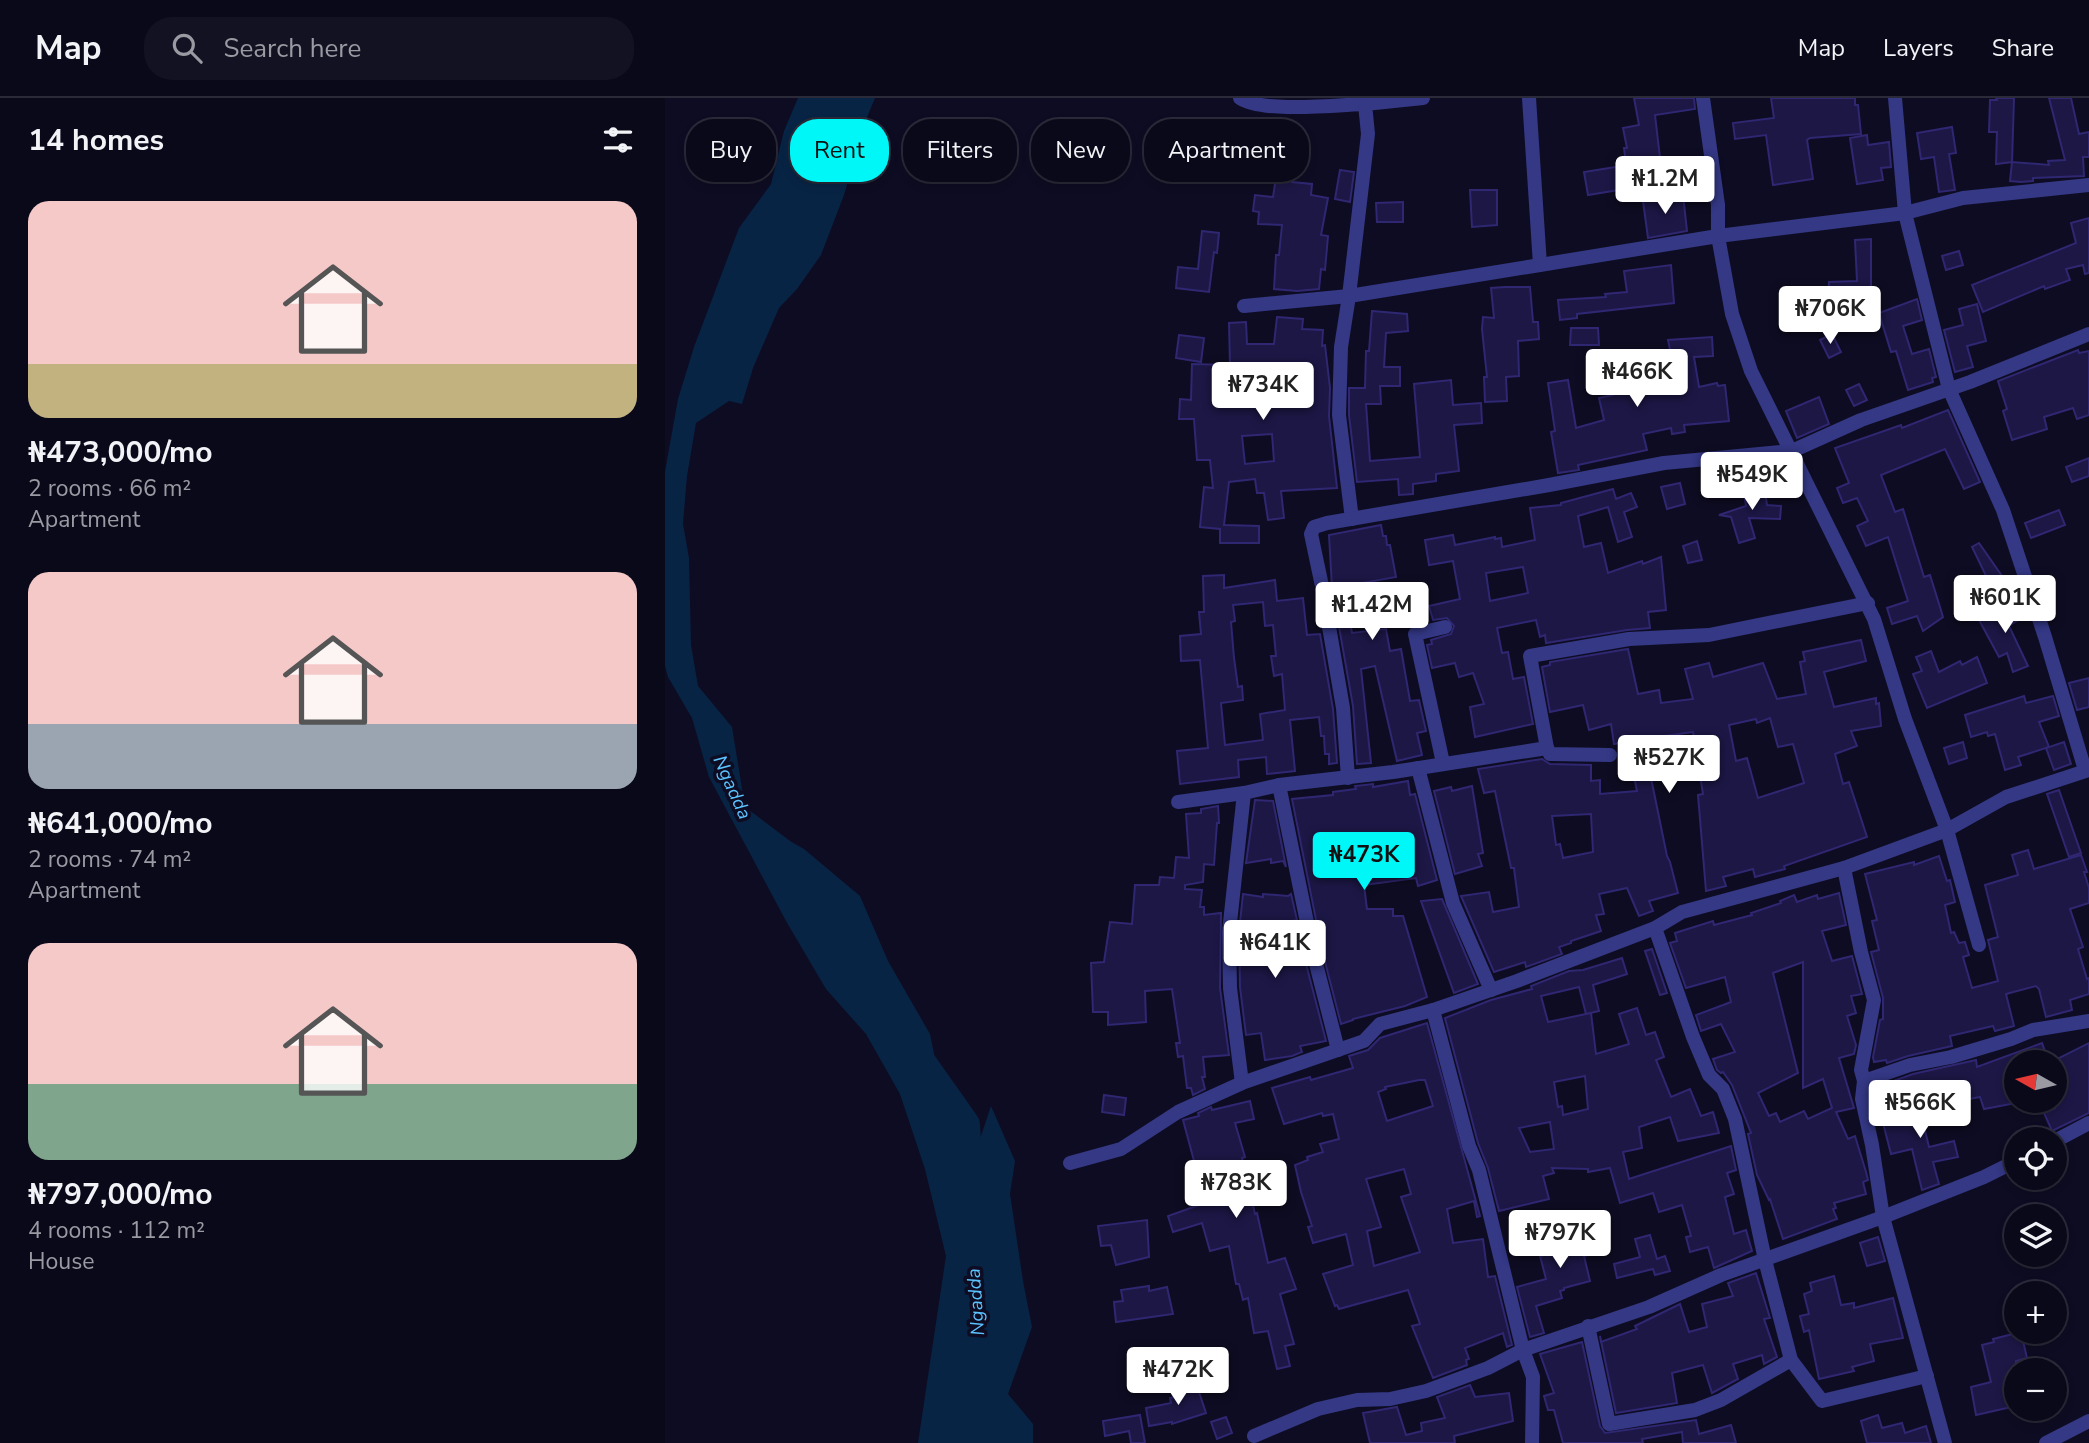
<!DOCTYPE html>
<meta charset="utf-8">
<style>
body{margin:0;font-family:"Nunito Sans",sans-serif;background:#131223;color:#f1f3f6;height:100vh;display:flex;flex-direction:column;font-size:26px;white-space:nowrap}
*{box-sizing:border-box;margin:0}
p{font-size:23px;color:#999aa2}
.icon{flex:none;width:38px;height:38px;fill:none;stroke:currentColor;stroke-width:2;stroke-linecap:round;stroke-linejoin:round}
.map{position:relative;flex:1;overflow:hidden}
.panel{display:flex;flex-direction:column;background:#0a091a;width:665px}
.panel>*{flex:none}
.hud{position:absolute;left:21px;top:21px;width:665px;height:63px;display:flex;gap:14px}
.needle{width:46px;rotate:278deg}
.buttons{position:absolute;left:1339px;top:952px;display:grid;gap:14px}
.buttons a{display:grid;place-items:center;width:63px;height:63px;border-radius:50%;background:#0a091a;box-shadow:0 4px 10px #0003,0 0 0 2px #2a2a39;font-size:35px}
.price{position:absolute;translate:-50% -60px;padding:0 16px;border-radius:7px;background:#fff;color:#222;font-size:23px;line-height:46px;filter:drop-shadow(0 2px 4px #0008)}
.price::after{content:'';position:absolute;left:50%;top:42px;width:21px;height:16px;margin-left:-10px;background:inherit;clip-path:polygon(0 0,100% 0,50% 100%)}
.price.current{background:#00f7f8;color:#111}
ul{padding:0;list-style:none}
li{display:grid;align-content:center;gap:14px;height:371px;padding:0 28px}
li span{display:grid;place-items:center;height:217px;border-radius:21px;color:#555}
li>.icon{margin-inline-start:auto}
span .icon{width:126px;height:126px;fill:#fffc;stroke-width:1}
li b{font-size:30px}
h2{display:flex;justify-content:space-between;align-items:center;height:84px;padding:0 28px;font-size:30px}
.pill{padding:0 24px;border-radius:28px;background:#0a091a;box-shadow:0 4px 10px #0003,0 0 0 2px #2a2a39;font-size:24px;line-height:63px}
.pill.current{background:#00f7f8;color:#111}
header{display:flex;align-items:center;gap:42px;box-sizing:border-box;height:98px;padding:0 35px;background:#0a091a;border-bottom:2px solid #2a2a39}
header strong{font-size:33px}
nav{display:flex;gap:38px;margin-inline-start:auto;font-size:24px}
.search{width:490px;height:63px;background:#131223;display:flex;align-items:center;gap:18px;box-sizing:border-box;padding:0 24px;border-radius:28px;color:#999aa2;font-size:26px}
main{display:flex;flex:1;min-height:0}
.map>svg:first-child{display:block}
.water{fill:#082445}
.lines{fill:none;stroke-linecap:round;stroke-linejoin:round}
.river{stroke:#082445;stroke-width:32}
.building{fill:#1c1745;stroke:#2f2772;stroke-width:2;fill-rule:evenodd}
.minor{stroke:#343885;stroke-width:14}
.labels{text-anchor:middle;stroke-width:7;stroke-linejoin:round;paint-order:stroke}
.water-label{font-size:19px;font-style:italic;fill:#5bc3ff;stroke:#0e0c22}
</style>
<header>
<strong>Map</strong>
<div class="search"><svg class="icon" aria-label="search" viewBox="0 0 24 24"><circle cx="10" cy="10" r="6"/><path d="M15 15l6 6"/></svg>Search here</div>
<nav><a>Map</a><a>Layers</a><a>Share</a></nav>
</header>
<main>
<section class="panel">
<h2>14 homes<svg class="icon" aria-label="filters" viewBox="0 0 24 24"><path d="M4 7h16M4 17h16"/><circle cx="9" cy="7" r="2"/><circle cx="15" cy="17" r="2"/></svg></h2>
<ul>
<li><span style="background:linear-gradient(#f6c9c9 75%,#c2b280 0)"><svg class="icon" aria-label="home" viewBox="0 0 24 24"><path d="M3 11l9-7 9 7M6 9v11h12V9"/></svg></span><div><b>₦473,000/mo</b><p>2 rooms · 66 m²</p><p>Apartment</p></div></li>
<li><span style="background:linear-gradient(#f6c9c9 70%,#9aa5b1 0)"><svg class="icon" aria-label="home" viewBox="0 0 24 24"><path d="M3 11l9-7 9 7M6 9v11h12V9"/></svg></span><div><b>₦641,000/mo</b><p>2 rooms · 74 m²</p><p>Apartment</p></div></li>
<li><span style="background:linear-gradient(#f6c9c9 65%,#7fa58c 0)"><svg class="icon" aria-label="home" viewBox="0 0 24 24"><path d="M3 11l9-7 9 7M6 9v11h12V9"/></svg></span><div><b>₦797,000/mo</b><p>4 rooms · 112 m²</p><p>House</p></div></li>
</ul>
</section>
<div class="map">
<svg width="1424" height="1345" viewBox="0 0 1424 1345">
<rect width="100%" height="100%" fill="#0e0c22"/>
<!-- water -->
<path class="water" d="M133,0H210L200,24L179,97L156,157L132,191L114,210L88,270L77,306L64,303L31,325L22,378L18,426L24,460L26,547L33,588L67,629L80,709L125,743L139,751L195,798L223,863L265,936L297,1095L326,1008L350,1063L345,1096L358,1183L367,1229L343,1296L368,1326V1345H253L281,1158L260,1071L235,996L201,936L161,891L121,823L44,679L27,620L3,579L0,568V374L13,301L29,249L74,130L106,86L119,33Z"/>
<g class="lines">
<!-- river -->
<path class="river" d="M251,959L299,1027L305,1123"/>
</g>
<!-- building -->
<g class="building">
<path d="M969,0H1029L1030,11L990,17L995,60L961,65L959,50H962L958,30L974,27Z"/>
<path d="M1106,0H1190V7H1193L1196,36L1145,40L1142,42L1148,81L1108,87L1101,37L1070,41L1068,25L1109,20Z"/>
<path d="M1331,0H1349L1347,64L1331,66L1332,34H1324L1325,2H1332Z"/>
<path d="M1384,0H1406L1414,36L1424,34V59H1418L1419,78L1368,80V83L1356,84L1345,83L1347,64L1384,67L1383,63L1400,62Z"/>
<path d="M1287,29L1291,55L1284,56L1290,92L1274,94L1269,59L1256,61L1252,35Z"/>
<path d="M1202,37L1203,47L1224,44L1226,69L1216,70L1218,82L1192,86L1185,40Z"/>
<path d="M613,67L629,70L627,84L647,86L646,97L663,100L656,137L663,138L660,172L656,171L654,191L632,193L609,191L611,157H614L617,127L593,126L594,114L588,113L590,97L608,99Z"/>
<path d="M957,68L960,91L923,97L919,74Z"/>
<path d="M675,72L689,74L685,104L670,101Z"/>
<path d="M805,92H832V127L807,129Z"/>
<path d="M1018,97L1022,133L983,140L978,103Z"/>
<path d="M738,104V124H712L711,105Z"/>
<path d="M1424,120V175L1420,176L1418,167L1401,171L1405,182L1380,191L1379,188L1318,214L1307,187L1411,145L1406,125Z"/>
<path d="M537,133L554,135L552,155L549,154L544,194L511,190L513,169L533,171Z"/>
<path d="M1206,141V200L1163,201L1164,184L1192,183L1190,142Z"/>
<path d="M1294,153L1298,167L1281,172L1277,158Z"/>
<path d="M1006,167L1009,205L912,216V220L895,222L893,202L941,199L940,196L962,194L959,173Z"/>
<path d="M840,189H865L868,224H873L874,241L853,243L854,278L841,279L842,303L820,304L819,279H822L817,231L818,219L829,220L826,190Z"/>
<path d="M1252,201L1257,222L1238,228L1247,256L1264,251L1271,279L1267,280L1268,284L1243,292L1231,253L1226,254L1214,215Z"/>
<path d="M1312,206L1321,243L1302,248L1308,269L1290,274L1279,232L1298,227L1294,211Z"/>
<path d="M707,213L742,216L743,233L721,235L719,269H735V288H715L716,306H701L705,363L755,359L749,286L786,282L788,307L816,305L817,325L789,327L794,373L771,376V383L748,386V396L734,397L733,381L692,384L684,317V290H700L701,253H704Z"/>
<path d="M612,219L638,221L637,231L658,232L657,248L660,247L665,290L664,318L672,390L616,393L619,420L603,422L599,395H592L590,381L564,384L559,427L594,428V445H555V431L535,429L539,389L548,390L545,362H532L529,321H514L515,301L526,302L527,266L565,267L564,225L581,224L582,246H609ZM607,336L609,363L580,366L577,338Z"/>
<path d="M906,230H933L934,247H905Z"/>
<path d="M1167,236L1176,254L1164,260L1155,242Z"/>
<path d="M514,237L539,240L536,264L511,260Z"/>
<path d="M1047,239L1048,258L1029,259L1034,289L1052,285L1053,288L1060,287L1064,323L1019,327L1020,334L1007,336L1006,330L978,336L982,352L913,367L914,372L893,375L886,334L890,333L883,285L903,282L911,330L939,322L934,300L948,297L944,282L962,278V259L977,258L979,285L1011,281L1003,242Z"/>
<path d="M1413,252L1414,255L1424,253V317L1412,321L1408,310L1379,319L1382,331L1347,342L1338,313L1342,311L1333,283Z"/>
<path d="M1194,286L1202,302L1189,308L1181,292Z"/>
<path d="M1154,299L1164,326L1132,340L1121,313Z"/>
<path d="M1283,312L1315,384L1299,391L1280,351L1216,377L1230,414L1238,411L1259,479L1265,477L1275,509L1278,519L1258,533L1252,518L1227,526L1222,510L1243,503L1223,439L1201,448L1192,428L1203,423L1192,400L1178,405L1172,390L1184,385L1170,350L1236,327L1237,330Z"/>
<path d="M1424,360V378L1407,384L1401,369Z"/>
<path d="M1015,385L1020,406L1002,411L996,389Z"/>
<path d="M1099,386L1102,407L1116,408L1115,421L1084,420L1090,440L1074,445L1066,419L1054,417L1081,408L1078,389Z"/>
<path d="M948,391L951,401L966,395L972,409L959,414L967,439L953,444L943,409L913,418L919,449L936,445L943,475L977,463L978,466L996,459L1001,512L983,514L985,530L962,532L881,545L880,537L875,539L871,522L832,530L837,555L843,554L848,581L859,579L868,626L810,639L805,609L819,606L808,575L794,579L790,565L767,570L762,547L767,546L766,542L786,536L789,528L782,520L768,522L764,508L795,501L788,463L764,467L760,442L788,437L790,447L830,439V441L836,440L837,449L870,442L865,410L896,407V405ZM858,469L863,495L825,503L821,475Z"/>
<path d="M1394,412L1400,427L1366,440L1360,425Z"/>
<path d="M716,427L718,438H721L722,447H725L731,479L697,485L700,500L681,503L687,535L721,531L725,553L736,551L745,603L754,602L761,633L752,635L757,657L732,663L710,568L696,571L706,665L692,666L688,608L667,489L664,437Z"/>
<path d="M1032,443L1037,462L1023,465L1018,448Z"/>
<path d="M1314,445L1337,478L1325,486L1307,449Z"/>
<path d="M559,477V490L610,482L612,503L638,500L642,537L655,536L668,611L672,665L664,666V656H660L659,638H656L654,619L625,622L630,673L602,676L601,659L573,662L574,679L515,686L512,653L543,650L535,562L516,563L515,538L536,536L534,514H539L538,478ZM598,504L600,528L608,527L611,558H606L609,578L617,576L620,612L595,616L598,642L560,647L556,605L578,602L577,588L573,589L569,560L566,524L570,523L568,507Z"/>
<path d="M1347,504L1356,520L1344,528L1363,568L1348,574L1342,555L1334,559L1314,522Z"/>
<path d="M1196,542L1201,563L1159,574L1169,609L1211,600V606L1214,605L1216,628L1186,633L1192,648L1170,656L1178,686L1184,684L1202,739L1119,768L1120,771L1090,779L1088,771L1058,779L1061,788L1041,793L1033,697L1038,696L1028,634L978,641L1002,758L1005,764L1013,795L984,803L988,813L974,818L962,790L934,796L939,816L931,817L936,833L906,843V845L894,849L897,856L861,869L860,864L829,874L796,798L824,794L828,814L854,809L849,770H846L830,693L819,695L813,671L877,661L885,666L926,667V683L935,682V696L972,693L962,644L949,646L946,626L924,632L918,607L885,614L877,569L885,567V564L963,551L973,596L994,592L996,605L1028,601L1020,571L1044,565L1048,579L1098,565L1112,601L1141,596L1135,564L1140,563L1138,554ZM1105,620L1113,649L1128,646L1139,685L1093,700L1082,660L1071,663L1064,627L1091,621L1092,625ZM926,716L928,754L898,760L895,746L891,747L887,718Z"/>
<path d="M1266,553L1274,574L1295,563L1297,567L1312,559L1322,585L1262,610L1248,576L1257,573L1251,559Z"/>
<path d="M1424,580V609L1412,612L1404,585Z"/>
<path d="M1359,598L1361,605L1388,598L1394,618L1374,624L1384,649L1353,659L1356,667L1340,672L1330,636L1323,638L1322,634L1306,639L1300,617Z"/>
<path d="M1298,644L1302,660L1284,666L1279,650Z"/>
<path d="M1399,644L1406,666L1389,672L1381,650Z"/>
<path d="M743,683L745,697L750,696L772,782L753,788L751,780L699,787L702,811H728V818H738L762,899L740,908L688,921V922L676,926L657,852L627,701L668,697V694L691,691L690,688L708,686V689Z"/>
<path d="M807,688L818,755L813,756L817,768L790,776L769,693L786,689L787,693Z"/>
<path d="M1394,692L1416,755L1404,759L1382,696Z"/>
<path d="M590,702L608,703L621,769L618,763L606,765V761L581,765Z"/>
<path d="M553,708L554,725H552L549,767L539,766L538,784L520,787V791L537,792L535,809H539V817L556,815L555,890L564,957L538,959L540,979H537L540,991L528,997L526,990H522L518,958L513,959L511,945H515L507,891L480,893L481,924L443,927V914H428L426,865L439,864L445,824L467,826L470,787H494L495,779L509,780L511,759L524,760L521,716L536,715V711Z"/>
<path d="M1363,752L1369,771L1416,757L1422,774H1419L1424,790V805L1405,811L1418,849L1413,851L1422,881L1424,880V896L1405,902L1407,912L1381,919L1374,891L1371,888L1341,896L1349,928L1330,933L1328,928L1285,938L1287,948L1243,958L1222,965L1221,962L1209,964L1208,959L1215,922L1218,921V900L1206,854L1214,852L1207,823L1212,822L1200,776L1249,764V767L1274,758L1282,783L1285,782L1290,804L1280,807L1286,835L1289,834L1294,845L1300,844L1304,857L1298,859L1307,890L1333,883L1323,842L1333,839L1320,787L1353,777L1347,757Z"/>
<path d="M1174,795L1181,827L1157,833L1167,863L1187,858L1197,896L1186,898L1191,915L1182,918L1191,947L1189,956L1174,960L1189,1010L1171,1014L1183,1041L1190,1038L1201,1074L1203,1082L1198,1084L1201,1096L1169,1105L1171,1110L1168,1111L1172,1121L1118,1141L1105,1101L1104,1102L1092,1077L1083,1036L1086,1035L1067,987L1058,974L1056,975L1052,972L1048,961L1070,954L1056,926L1036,933L1031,917L1066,904L1060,879L1021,890L1005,845L1012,843L1010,835L1048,823L1049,827L1087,817L1086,815L1116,805L1115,803L1129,797L1132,804L1152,797L1153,801ZM1138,864V990L1158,981L1167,1010L1143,1021L1139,1013L1115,1024L1111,1015L1104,1018L1093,995L1133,975L1108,875Z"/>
<path d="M578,796L598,799V796L623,798L626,796L632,822L618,825L623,860L639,858L661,943L635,948L637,954L627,958L600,962L596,935L581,937L575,889L574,834Z"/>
<path d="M777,801L813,886L789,895L756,803Z"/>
<path d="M987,851L1002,895L995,897L980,853Z"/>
<path d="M957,860L962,876L928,887L934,913L921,916L926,915L931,956L964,946L954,916L972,910L981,937L990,934L999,959L991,962L1006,999L1025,991L1036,1018L1048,1014L1054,1035L1013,1043L1005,1019L974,1029L977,1050L958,1054L964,1081L1066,1048L1071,1072L1062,1075L1069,1096L1060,1099L1069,1136L1081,1132L1087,1153L1049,1170L1043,1149L1025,1154L1021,1139L1026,1138L1017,1107L994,1114L988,1095L955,1105L945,1070L923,1074V1071L887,1070L889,1075L878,1078L884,1101L834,1113L823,1070L813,1045L780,920L826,902L867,891L866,888L904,873L918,872ZM914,889L921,916L883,924L876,898ZM920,978L923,1011L898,1017L897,1008L893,1009L889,984ZM885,1024L889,1051L865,1054L854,1030Z"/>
<path d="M762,925L815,1118L812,1119L809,1103L782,1111L788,1145L818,1141L823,1179L830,1178L847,1247L842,1249L838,1235L800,1250L804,1261L801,1262L802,1267L768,1280L747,1228L755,1226L743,1192L674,1211L672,1207L670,1208L658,1176L688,1167L681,1136L648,1145L643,1129L647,1128L636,1094L630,1067L643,1062L642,1059L658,1054L655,1046L674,1041L668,1016L658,1018L657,1015L619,1026L607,990L645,979L646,982L688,970L684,958L703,952L715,940ZM754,982H760L768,1008L722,1023L713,994L721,991L720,989ZM739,1071L746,1096L736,1099L755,1154L709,1168L702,1133L716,1129L701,1081Z"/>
<path d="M1377,945L1384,964H1351V1005L1319,1011L1315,999L1283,1005L1278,990L1230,1001L1226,984L1248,976L1311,962L1312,969Z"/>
<path d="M1424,945V1015L1387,1033L1379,1015L1390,1010V962Z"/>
<path d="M439,997L461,1000L459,1017L437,1014Z"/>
<path d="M1275,999L1279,1019L1258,1024L1264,1049L1289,1043L1293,1059L1268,1064L1274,1086L1257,1092L1247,1051L1226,1056L1218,1025Z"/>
<path d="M585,1003L589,1021L570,1025L580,1059L577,1060L590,1116L592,1115L603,1165L620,1160L631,1191L615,1196L629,1246L620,1248L625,1268L612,1271L603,1233L589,1235L583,1200L578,1202L574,1186H571L564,1148L545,1153L537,1125L508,1134L503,1118L534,1107L528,1075L532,1074L518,1022L534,1018L533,1015L546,1009L547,1012Z"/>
<path d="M927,1121L930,1138L934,1137L938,1153L919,1158L925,1183L899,1190V1192L895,1193L897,1200L871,1208L879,1235L865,1239L852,1189L881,1181L875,1158L895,1153L891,1128Z"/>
<path d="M482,1122L484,1159L451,1167L446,1147L436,1148L433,1128Z"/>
<path d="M985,1137L992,1161L1000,1158L1005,1173L990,1177L988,1171L952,1180L949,1166L975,1159L970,1141Z"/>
<path d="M1213,1139L1220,1163L1202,1168L1195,1145Z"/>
<path d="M1091,1175L1105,1220L1099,1221L1112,1259L1099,1266L1097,1257L1068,1266L1073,1281L1047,1295L1038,1267L1007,1275L1012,1305L951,1315L935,1238L936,1244L972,1231L970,1228L1015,1206L1024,1234L1042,1229L1037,1206L1068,1198L1063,1185Z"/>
<path d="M1169,1178L1176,1207L1189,1205V1210L1228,1200L1238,1240L1205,1246L1209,1263L1187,1269L1189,1273L1154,1281L1144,1232L1139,1234L1135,1218L1144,1216L1139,1196L1147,1193L1145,1185Z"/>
<path d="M484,1188V1193L502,1189L508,1216L451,1224L449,1204L458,1203L456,1192Z"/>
<path d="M1356,1234L1362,1260L1351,1263V1308L1311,1317L1306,1289L1326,1284L1317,1247L1329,1244L1328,1241Z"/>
<path d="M917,1244L935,1328L940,1335L1031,1322L1034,1336L1066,1327L1071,1345H1018L1017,1334L977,1341L978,1345H898L889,1312H883L879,1298L889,1295L875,1256Z"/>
<path d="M531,1285L541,1315L507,1326V1324L484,1328L481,1310L506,1305L505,1300L513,1298L511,1292Z"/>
<path d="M805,1287L810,1299L844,1295L848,1323L789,1338L790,1345H705L698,1315L732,1309L741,1337L757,1333L756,1325L780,1320L772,1299Z"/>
<path d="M475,1317L480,1345H466L464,1333L440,1338L438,1323Z"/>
<path d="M1213,1317L1217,1330L1237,1325L1240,1335L1261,1328L1266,1345H1202L1196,1323Z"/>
<path d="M561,1319L567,1335L552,1341L546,1324Z"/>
</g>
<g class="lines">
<!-- minor -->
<g class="minor">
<path d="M575,0C596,15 672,7 700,6"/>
<path d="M864,0L875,167"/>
<path d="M1038,0L1053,107V138L1067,216L1086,273L1209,521L1240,621L1282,732L1314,847"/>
<path d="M1230,0L1240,115L1284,291L1338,412L1380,539L1420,672"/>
<path d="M579,208L684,198L1053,138L1240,115L1298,100L1424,87"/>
<path d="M687,421L674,317L676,249L684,198L703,36L700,6L758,0"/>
<path d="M882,650L885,656L945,657"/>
<path d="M778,665L750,536L780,529"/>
<path d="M753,670L788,805L826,892"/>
<path d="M683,680L678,610L657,488L646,436L649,429L662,425L884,387L999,365L1127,353L1196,322L1305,284L1424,236"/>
<path d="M513,704L579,695"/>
<path d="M1179,770L1196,854L1209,902L1196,972L1199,983L1197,1001L1207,1047L1218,1119L1280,1345"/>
<path d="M990,830L1028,939L1044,977L1058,991L1070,1021L1100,1162L1126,1262L1157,1303L1262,1278"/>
<path d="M768,912L804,1048L814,1072L858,1252L868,1279L867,1345"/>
<path d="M673,952L648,854L614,687L728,674L882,650L865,558L964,541L1044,537L1203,505"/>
<path d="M1199,983L1245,967L1286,959L1346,941L1368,932L1424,923"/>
<path d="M577,985L565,890L564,834L579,695L614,687"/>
<path d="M1390,1043L1424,1025"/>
<path d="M405,1065L456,1051L513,1014L577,985L699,943L715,926L768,912L852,883L990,830L1017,814L1179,770L1282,732L1341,699L1424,672"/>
<path d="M923,1228L944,1326L1030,1312L1056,1302L1126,1262"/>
<path d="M589,1338L653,1311L692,1302L725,1301L761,1293L823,1270L858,1252L984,1209L1056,1177L1218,1119L1319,1079L1351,1063"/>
<path d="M1381,1345L1424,1323"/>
</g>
</g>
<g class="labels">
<!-- water labels -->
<g class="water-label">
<text transform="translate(68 689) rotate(66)" y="7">Ngadda</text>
<text transform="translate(310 1204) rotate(-94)" y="7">Ngadda</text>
</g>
</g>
</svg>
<div class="buttons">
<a><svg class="needle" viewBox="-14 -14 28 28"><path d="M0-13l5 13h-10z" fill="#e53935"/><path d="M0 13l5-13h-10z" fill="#999aa2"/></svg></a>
<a><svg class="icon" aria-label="locate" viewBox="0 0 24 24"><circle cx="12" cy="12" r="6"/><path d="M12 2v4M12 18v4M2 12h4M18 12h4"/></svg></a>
<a><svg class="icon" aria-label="layers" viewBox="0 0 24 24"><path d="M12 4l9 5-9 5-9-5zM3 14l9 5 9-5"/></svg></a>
<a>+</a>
<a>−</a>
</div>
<b class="price" style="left:1000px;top:118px">₦1.2M</b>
<b class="price" style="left:1165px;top:248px">₦706K</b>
<b class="price" style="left:972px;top:311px">₦466K</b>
<b class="price" style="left:598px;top:324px">₦734K</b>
<b class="price" style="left:1087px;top:414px">₦549K</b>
<b class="price" style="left:1340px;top:537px">₦601K</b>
<b class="price" style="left:707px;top:544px">₦1.42M</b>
<b class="price" style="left:1004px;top:697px">₦527K</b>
<b class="price current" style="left:699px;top:794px">₦473K</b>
<b class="price" style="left:610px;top:882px">₦641K</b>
<b class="price" style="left:1255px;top:1042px">₦566K</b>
<b class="price" style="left:571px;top:1122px">₦783K</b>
<b class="price" style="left:895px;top:1172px">₦797K</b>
<b class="price" style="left:513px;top:1309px">₦472K</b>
<div class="hud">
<a class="pill">Buy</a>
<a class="pill current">Rent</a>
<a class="pill">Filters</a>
<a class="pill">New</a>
<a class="pill">Apartment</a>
</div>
</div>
</main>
